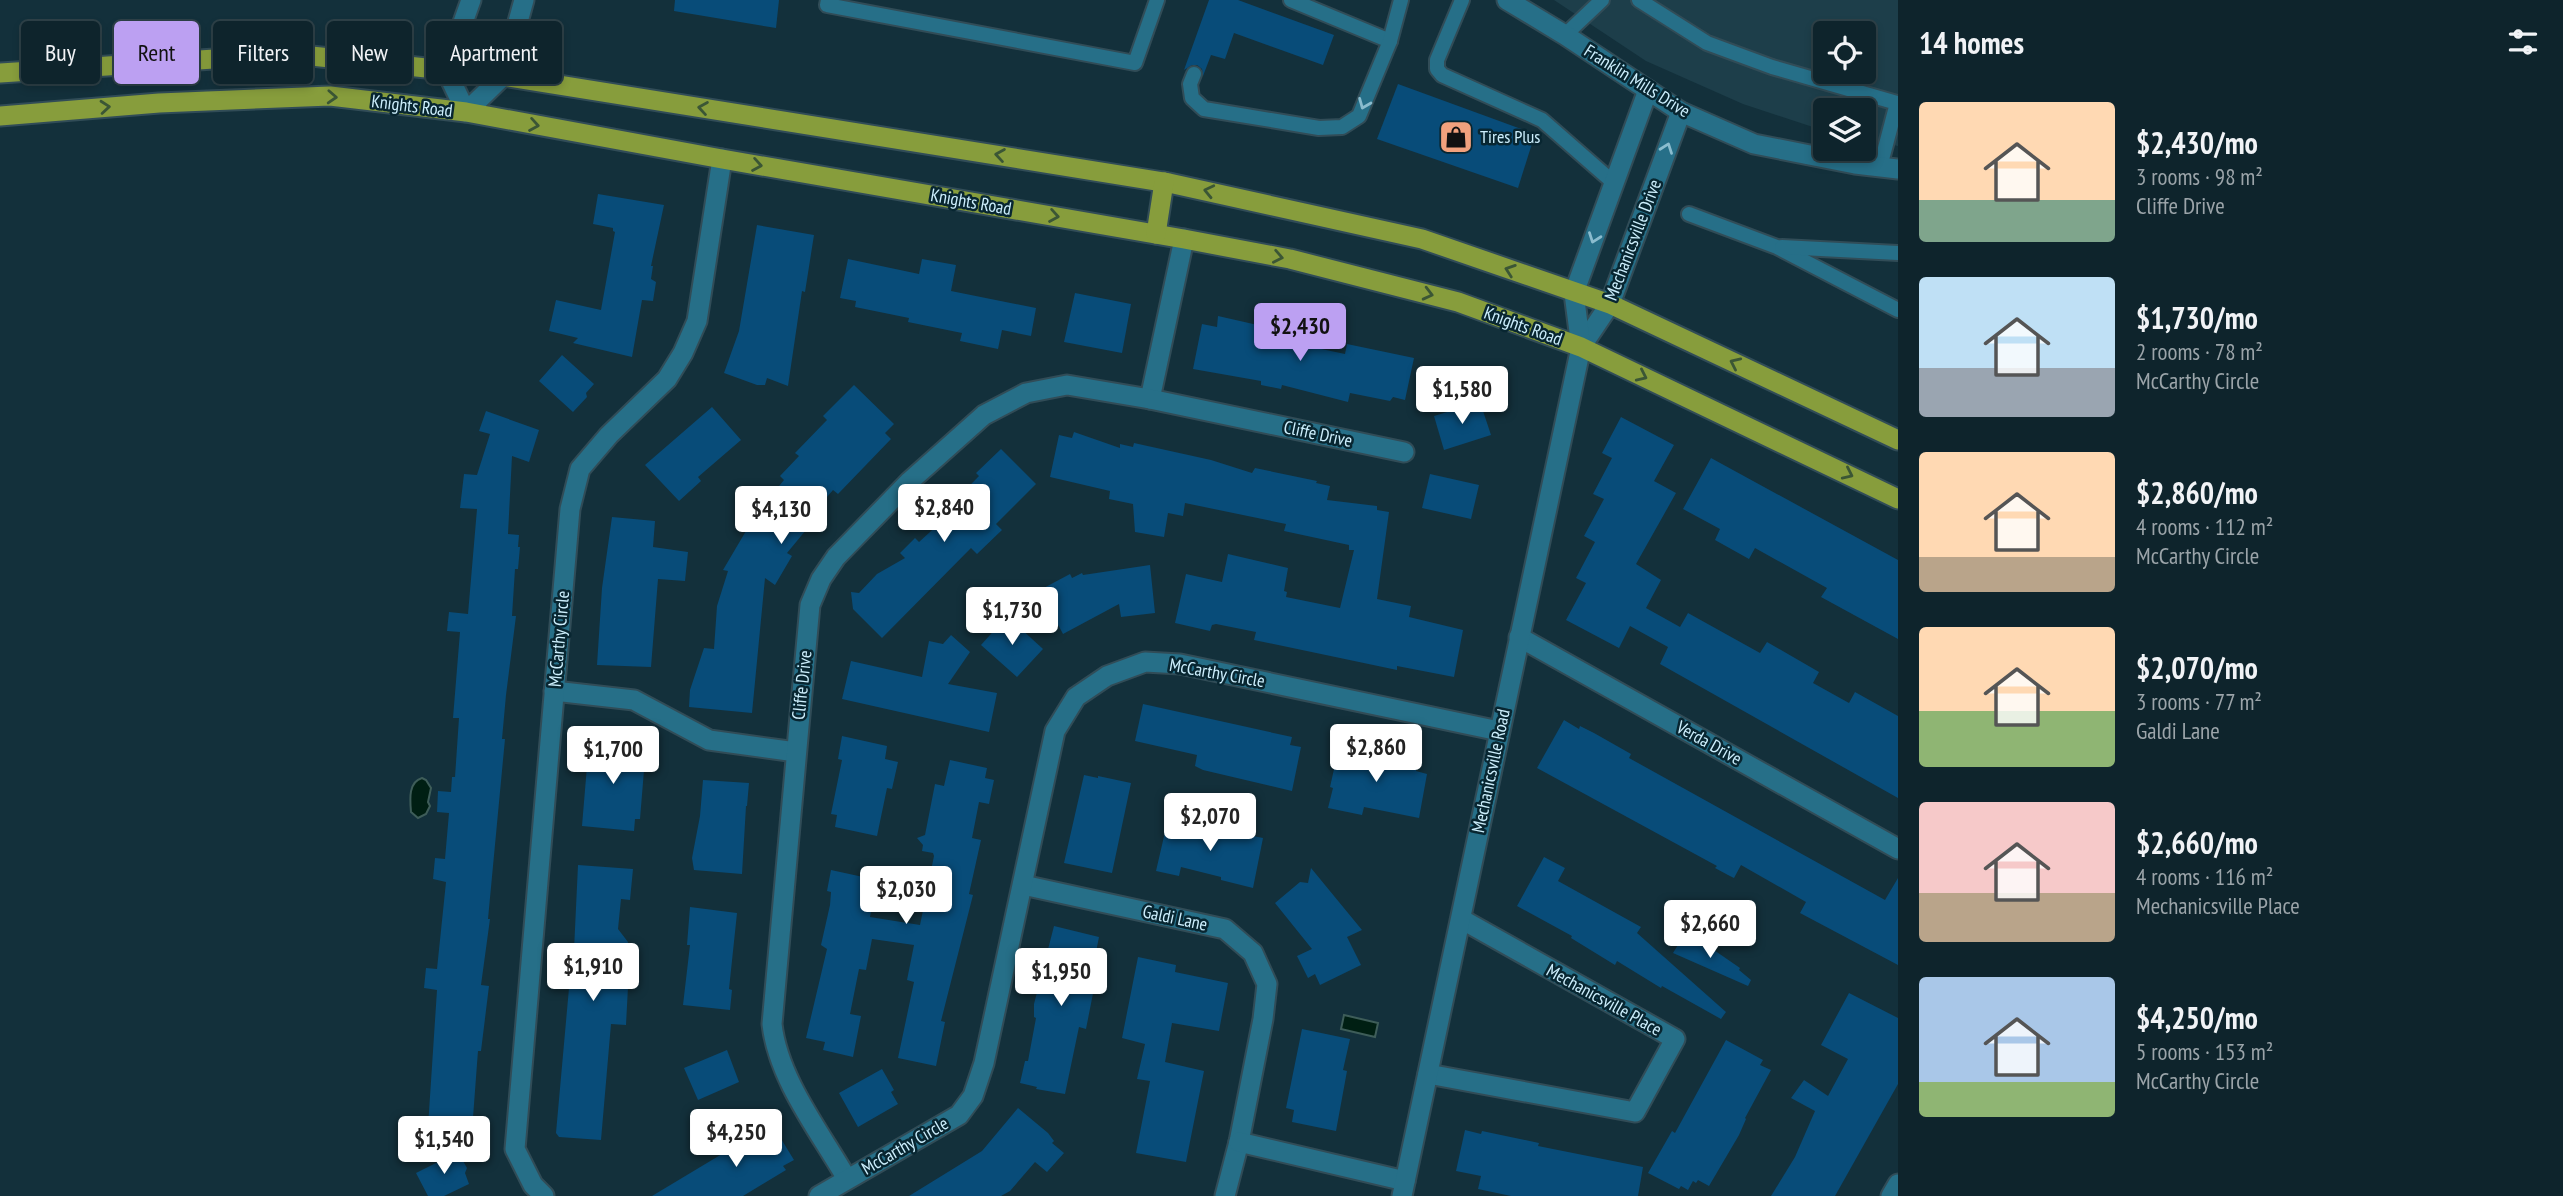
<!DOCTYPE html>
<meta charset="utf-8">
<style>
body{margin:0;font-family:"PT Sans Narrow",sans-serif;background:#172c34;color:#f1f3f6;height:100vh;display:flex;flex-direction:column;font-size:26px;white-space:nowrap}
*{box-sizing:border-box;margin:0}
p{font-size:23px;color:#9ba4a9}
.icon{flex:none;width:38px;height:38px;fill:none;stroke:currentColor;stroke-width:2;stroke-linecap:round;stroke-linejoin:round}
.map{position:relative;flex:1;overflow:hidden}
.side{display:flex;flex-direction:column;background:#0e242c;width:665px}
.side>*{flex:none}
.banner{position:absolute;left:21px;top:21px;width:665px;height:63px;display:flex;gap:14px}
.controls{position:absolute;left:1813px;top:21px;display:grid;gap:14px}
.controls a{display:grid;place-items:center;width:63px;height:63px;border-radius:7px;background:#0e242c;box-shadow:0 4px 10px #0003,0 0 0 2px #2e4148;font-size:35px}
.price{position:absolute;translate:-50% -60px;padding:0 16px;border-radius:7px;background:#fff;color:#222;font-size:23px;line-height:46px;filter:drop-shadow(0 2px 4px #0008)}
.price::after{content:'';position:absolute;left:50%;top:42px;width:21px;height:16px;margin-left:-10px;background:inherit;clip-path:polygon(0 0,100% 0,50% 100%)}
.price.on{background:#bca0f2;color:#111}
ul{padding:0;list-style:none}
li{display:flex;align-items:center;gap:21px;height:175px;padding:0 21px}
li span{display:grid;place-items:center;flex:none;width:196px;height:140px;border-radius:7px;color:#555}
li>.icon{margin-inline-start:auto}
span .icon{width:84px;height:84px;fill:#fffc;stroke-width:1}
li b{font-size:30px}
h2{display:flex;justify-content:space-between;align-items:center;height:84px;padding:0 21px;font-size:30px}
.chip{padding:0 24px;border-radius:7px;background:#0e242c;box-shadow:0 4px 10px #0003,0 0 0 2px #2e4148;font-size:24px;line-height:63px}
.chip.on{background:#bca0f2;color:#111}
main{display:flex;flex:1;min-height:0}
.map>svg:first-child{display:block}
.built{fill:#1d3e4a;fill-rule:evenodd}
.water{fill:#001f13;stroke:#3e5d59;stroke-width:2}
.building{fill:#084c79}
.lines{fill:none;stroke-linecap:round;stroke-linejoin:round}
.service-casing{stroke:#314c57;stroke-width:18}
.minor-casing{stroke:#314c57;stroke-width:23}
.tertiary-casing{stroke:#314c57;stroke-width:23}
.primary-casing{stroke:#314c57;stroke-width:23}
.service{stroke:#266f88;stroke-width:14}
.minor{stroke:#266f88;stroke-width:19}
.tertiary{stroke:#266f88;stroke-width:19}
.primary{stroke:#879d3c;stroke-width:19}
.oneway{stroke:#3b5635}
.oneway2{stroke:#8abcce}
.labels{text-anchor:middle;stroke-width:5;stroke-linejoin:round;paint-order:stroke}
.street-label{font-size:18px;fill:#cdeffd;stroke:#082631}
.poi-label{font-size:18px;fill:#cdeffd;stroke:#082631;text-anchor:start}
</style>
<main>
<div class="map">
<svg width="1898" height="1196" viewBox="0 0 1898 1196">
<rect width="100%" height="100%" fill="#13303b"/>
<!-- built -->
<path class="built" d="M1554,0H1898V146L1864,139V110H1825V131L1743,104L1646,61ZM1825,33H1864V72H1825Z"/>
<!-- water -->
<g class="water">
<path d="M422,778L426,780L431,788L428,802L430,806L426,814L418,818L411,812C410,800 408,782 422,778Z"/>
<path d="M1344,1015L1378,1023L1375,1037L1341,1029Z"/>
</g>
<!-- building -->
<g class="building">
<path d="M675,0H779L776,28L674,11Z"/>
<path d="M1209,0H1238L1334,35L1323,65L1234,33L1225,59L1211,55L1203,76L1202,69L1197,65H1192L1184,70Z"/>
<path d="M1398,84L1535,134L1518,188L1377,139Z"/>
<path d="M598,194L664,205L651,266H653L651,279L656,282L653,301L642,300L632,357L573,343L578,338L549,331L556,300L601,310L615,232L613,231V228L593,224Z"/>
<path d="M757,225L814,235L805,292L802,291L788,386L767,378L765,385H757L724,373L739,331Z"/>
<path d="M848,259L919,274L922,259L956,265L951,291L1036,308L1031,336L1002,330L998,349L960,341L962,333L908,322L909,318L855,307L856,301L840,298Z"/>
<path d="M1075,293L1131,304L1122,353L1064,342Z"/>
<path d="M1218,316L1262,326V323L1281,327L1279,340L1345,354L1347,344L1414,358L1405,400L1393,397L1390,401L1350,393L1348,402L1282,385L1281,389L1261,385V381L1193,369L1202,324L1217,327Z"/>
<path d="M562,355L594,384L586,393L587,397L573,412L539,381Z"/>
<path d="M854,385L894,424L885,433L891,439L838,494L833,490L803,525L806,530L787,553L792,556L775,585L765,578L752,713L689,707L690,690L704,648L714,649L717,606L728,571L723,570L756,514L784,480L780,476L799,456L795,453L827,420L823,416Z"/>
<path d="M1480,402L1491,435L1444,450L1434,416Z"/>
<path d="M712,407L741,440L698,477L701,481L679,501L645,465Z"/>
<path d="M486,411L539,430L529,462L512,456L508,534L519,535L518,547H520L518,569H515L512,616H516L506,695L502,739H505L503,760L488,919H490L481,985L489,986L481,1051H478L477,1064L472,1131L428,1127L437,990L424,988L426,968L437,969L446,882L433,879L435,858L445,859L449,813L437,812L438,791L451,792L452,777H455L459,718H453L460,632L447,631L449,612L468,614L477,509L460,508L464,474L477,475L490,434L479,431Z"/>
<path d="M1621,417L1674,445L1654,481L1676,493L1636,564L1661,580L1646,608L1680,627L1688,613L1760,653L1767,642L1819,672L1813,683L1849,703L1855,692L1898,716V798L1660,664L1668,647L1630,626L1619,648L1566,620L1586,583L1576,578L1595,542L1584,536L1604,499L1593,494L1612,458L1602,453Z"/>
<path d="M1074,432L1120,448V444L1133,447L1134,443L1211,460L1252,473L1255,468L1317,481L1316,483L1330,486L1327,500L1377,506V510L1389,512L1377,599L1411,606L1409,617L1463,630L1454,677L1397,666V670L1254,640L1256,632L1216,624L1212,625L1210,631L1175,623L1186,574L1222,582L1228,554L1288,568L1284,591L1287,592L1286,597L1340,608L1354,550H1349V545L1284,531L1286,524L1185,503L1183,516L1168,513L1164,537L1135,532L1133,504L1109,499L1110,491L1050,477L1059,435L1072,438Z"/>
<path d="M1001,449L1036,484L996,524L1002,530L977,554L971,548L882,638L853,609L851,592L859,593L877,574L905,558L900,553L915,538L919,542L952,512L948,508L979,476L976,473Z"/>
<path d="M1711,458L1898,560V639L1821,597L1827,588L1755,548L1749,559L1715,540L1720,529L1683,509Z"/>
<path d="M1430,474L1479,485L1471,519L1422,508Z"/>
<path d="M612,517L655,521L653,547L688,552L685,581L658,579L651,667L597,665L602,588Z"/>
<path d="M1150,565L1155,613L1121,617L1119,604L1063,634L1040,590L1070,574L1072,578L1082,573L1083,575Z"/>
<path d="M1007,616L1043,649L1017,677L981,645Z"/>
<path d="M951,635L970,652L948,684L997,693L989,732L842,699L851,661L922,677L929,641L943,644Z"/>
<path d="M1143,704L1292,737L1290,745L1301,747L1292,791L1203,770L1195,766L1197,755L1135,741Z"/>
<path d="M1564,720L1579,729L1580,726L1594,733L1631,754L1629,758L1885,900L1898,878V965L1800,913L1806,902L1741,865L1734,878L1728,875L1715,868L1717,866L1537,768Z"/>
<path d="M842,736L887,746L885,759L898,762L892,789L887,788L877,836L835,827L837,815L831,814L842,760L838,759Z"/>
<path d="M592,740L634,744L633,757L645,758L640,819H635L634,831L582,826L589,742Z"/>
<path d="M1339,747L1418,763L1416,771L1427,774L1419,818L1364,807L1362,815L1328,808L1333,788L1330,787Z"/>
<path d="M950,760L987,768L985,778L994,780L989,804L979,802L972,838L981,840L969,894L973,895L941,1021L945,1022L936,1066L898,1058L914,982L907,980L914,945L872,939L866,970L859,969L850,1014L861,1016L853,1057L823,1050L825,1042L806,1038L827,949L821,945L830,905L831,892L827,891L831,870L877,880L870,917L920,925L934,856L933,853L922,851L923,845L917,838L925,835L935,784L944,786Z"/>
<path d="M1084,775L1098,778V776L1131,783L1112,873L1064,863Z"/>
<path d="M703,780L749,783L747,806H746L742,874L694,870L692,858L700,816Z"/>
<path d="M1168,819L1263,838L1253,888L1221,880V877L1181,867L1179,876L1156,871Z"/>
<path d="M1544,857L1565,868L1558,881L1641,927L1637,933L1726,1012L1721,1019L1662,986L1661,988L1617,961L1615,965L1571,938L1572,936L1517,906Z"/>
<path d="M578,865L633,869L630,900L621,899L618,929L628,942L627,954L601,985L628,987L626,1025L611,1024L601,1140L559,1137L556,1133L569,988L598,989L601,953L574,950Z"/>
<path d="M1311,868L1362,930L1347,937L1361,965L1320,985L1315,974L1308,978L1297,956L1312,949L1275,903L1300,882L1308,883Z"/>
<path d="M690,907L737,913L729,989L732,990L730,1010L683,1005L690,945H687Z"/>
<path d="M1054,926L1099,937L1096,952L1101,953L1086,1029L1079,1027L1065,1094L1036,1089L1037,1087L1020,1083L1025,1061H1028L1036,1018L1034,1017V1004Z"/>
<path d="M1684,935L1707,949L1711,948L1740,968L1739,970L1751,980L1748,986L1673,953Z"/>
<path d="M1138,957L1176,965L1175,972L1228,983L1219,1031L1172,1023L1165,1062L1204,1071L1186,1162L1136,1153L1150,1081L1137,1079L1145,1044L1122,1038Z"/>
<path d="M1849,993L1898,1018V1084L1835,1196H1771L1795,1157L1815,1111L1791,1098L1804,1080L1828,1096L1848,1059L1821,1045Z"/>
<path d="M1302,1029L1350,1039L1343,1070L1347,1071L1336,1131L1292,1122L1294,1110L1286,1108Z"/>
<path d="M1726,1040L1763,1060L1760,1065L1771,1070L1745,1118L1746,1119L1739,1135L1709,1186L1698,1180L1696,1183L1693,1181L1688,1190L1681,1186L1679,1189L1648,1173L1672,1131L1675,1133Z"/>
<path d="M727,1050L739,1082L698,1100L684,1068Z"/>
<path d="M882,1069L894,1090L891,1092L898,1104L858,1127L839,1093Z"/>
<path d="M1018,1108L1048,1133L1054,1141L1052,1143L1064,1153L1047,1172L1035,1162L1010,1191L1001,1196H909L982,1151Z"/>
<path d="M772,1124L794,1160L783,1166L786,1170L743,1196H652Z"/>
<path d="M1465,1130L1481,1134L1482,1131L1539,1143L1538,1146L1643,1167L1638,1196H1511L1478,1189L1481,1176L1456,1171Z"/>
<path d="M458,1152L467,1168L465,1173L469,1184L444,1196H428L416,1173Z"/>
</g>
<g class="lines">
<!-- service casing -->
<g class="service-casing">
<g id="service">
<path d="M828,0L827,5L1135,63L1157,0"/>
<path d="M1291,0L1390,41"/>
<path d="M1462,0L1437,60V69L1442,75L1542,120L1614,183"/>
<path d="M1639,0L1707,43L1772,67L1897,103L1880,167"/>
<path d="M1565,35L1602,0"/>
<path d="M1194,74L1190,84L1192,98L1204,109L1319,128L1342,127L1359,116L1390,41L1401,0"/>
<path d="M1689,214L1777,247L1898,310"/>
<path d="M1782,247L1898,253"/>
</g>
</g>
<!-- minor casing -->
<g class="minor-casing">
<g id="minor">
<path d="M1507,0L1565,35L1681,112L1754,144L1855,164L1898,169"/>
<path d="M1581,347L1610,304L1681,112"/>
<path d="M1150,399L1184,239"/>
<path d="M1519,637L1898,849"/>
<path d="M554,691L634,700L709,740L796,752"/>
<path d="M1023,885L1225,929L1253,953L1267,984L1263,1019L1239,1142L1225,1196"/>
<path d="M1428,1074L1635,1112L1675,1039L1461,919"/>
<path d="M1239,1142L1405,1181"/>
<path d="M847,1179C820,1132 778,1079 772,1024L810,605L821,579L836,557L910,481L984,415L1026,393L1067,385L1150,399L1404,452"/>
<path d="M544,1196L533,1185L515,1149L570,509L580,469L609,435L667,379L683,353L697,321L722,159"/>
<path d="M819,1196L959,1115L973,1096L984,1063L1055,731L1076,697L1107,676L1145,662L1180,664L1499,731"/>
<path d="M1402,1196L1581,347L1574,293L1648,90"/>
<path d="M1891,1196L1898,1184"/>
</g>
</g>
<!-- tertiary casing -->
<g class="tertiary-casing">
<path id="tertiary" d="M471,0L446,70L466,112L503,76L524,0"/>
</g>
<!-- primary casing -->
<g class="primary-casing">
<g id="primary">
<path d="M0,73L292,54L503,76L1169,183L1422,239L1610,304L1898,440"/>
<path d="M0,116L159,103L330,96L466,112L722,159L1184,239L1290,259L1458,302L1581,347L1898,499"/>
<path d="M1156,234L1164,182"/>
</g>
</g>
<!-- service -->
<use href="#service" class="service"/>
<!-- minor -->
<use href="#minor" class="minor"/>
<!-- tertiary -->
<use href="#tertiary" class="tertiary"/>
<!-- primary -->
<use href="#primary" class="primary"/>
</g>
<!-- one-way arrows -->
<defs><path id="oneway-chevron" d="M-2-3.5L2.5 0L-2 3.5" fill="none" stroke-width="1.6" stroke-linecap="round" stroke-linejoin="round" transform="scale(1.75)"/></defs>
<g class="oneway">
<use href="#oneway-chevron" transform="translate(332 97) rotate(3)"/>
<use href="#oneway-chevron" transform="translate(105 107) rotate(-5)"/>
<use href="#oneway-chevron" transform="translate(703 108) rotate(-171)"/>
<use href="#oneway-chevron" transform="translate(534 125) rotate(10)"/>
<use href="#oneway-chevron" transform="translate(1000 155) rotate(-171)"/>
<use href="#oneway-chevron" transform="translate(757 165) rotate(10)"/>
<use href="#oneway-chevron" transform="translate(1209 191) rotate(-167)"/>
<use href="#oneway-chevron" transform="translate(1054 216) rotate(10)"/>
<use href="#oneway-chevron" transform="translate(1278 257) rotate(11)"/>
<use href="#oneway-chevron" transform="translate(1510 270) rotate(-161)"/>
<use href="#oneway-chevron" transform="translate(1428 294) rotate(14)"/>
<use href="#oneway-chevron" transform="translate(1735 363) rotate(-155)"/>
<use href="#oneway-chevron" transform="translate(1642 376) rotate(25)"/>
<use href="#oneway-chevron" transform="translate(1848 474) rotate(25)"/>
</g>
<g class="oneway2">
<use href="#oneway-chevron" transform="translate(1364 104) rotate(112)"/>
<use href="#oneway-chevron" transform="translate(1667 148) rotate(-70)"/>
<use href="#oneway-chevron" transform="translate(1594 238) rotate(110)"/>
</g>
<!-- icons -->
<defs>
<g id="shop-square" transform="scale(1.75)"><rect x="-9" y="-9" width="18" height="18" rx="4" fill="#f1a17d" stroke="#082631"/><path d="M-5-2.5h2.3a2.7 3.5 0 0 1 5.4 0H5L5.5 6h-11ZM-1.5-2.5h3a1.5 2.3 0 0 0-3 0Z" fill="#111"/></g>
</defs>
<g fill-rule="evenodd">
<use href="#shop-square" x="1456" y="137"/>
</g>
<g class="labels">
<!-- street labels -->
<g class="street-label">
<text transform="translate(1637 81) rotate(32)" y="6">Franklin Mills Drive</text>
<text transform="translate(412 106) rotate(7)" y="6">Knights Road</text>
<text transform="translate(971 202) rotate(10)" y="6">Knights Road</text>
<text transform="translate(1633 240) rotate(-69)" y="6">Mechanicsville Drive</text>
<text transform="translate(1523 326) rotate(20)" y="6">Knights Road</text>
<text transform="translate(1318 434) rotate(12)" y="6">Cliffe Drive</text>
<text transform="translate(559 639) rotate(-85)" y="6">McCarthy Circle</text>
<text transform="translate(1217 673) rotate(10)" y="6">McCarthy Circle</text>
<text transform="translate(802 685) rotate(-84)" y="6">Cliffe Drive</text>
<text transform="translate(1709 743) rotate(29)" y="6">Verda Drive</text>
<text transform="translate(1491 771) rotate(-78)" y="6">Mechanicsville Road</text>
<text transform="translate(1175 918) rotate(12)" y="6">Galdi Lane</text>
<text transform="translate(1604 1000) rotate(29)" y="6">Mechanicsville Place</text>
<text transform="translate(905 1146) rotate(-30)" y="6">McCarthy Circle</text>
</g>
<!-- poi labels -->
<g class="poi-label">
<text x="1480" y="143">Tires Plus</text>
</g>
</g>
</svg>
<div class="controls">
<a><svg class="icon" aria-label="locate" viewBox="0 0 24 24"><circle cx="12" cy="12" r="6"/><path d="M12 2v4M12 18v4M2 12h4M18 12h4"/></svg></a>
<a><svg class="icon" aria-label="layers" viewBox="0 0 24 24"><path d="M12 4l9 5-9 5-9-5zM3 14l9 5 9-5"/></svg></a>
</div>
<b class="price on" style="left:1300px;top:363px">$2,430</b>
<b class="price" style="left:1462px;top:426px">$1,580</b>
<b class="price" style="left:944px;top:544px">$2,840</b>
<b class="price" style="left:781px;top:546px">$4,130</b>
<b class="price" style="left:1012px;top:647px">$1,730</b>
<b class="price" style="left:1376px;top:784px">$2,860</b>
<b class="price" style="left:613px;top:786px">$1,700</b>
<b class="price" style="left:1210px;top:853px">$2,070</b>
<b class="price" style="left:906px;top:926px">$2,030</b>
<b class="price" style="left:1710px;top:960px">$2,660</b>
<b class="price" style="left:593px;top:1003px">$1,910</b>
<b class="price" style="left:1061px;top:1008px">$1,950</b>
<b class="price" style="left:736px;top:1169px">$4,250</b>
<b class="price" style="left:444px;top:1176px">$1,540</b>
<div class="banner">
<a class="chip">Buy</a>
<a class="chip on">Rent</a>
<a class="chip">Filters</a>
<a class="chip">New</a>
<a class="chip">Apartment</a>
</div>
</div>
<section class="side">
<h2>14 homes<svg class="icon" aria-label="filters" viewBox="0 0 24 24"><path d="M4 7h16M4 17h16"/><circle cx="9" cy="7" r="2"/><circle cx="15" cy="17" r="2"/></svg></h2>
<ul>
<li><span style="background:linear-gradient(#ffd9b3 70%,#7fa58c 0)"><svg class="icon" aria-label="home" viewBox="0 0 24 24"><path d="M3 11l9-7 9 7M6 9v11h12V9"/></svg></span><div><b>$2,430/mo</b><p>3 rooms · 98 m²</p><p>Cliffe Drive</p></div></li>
<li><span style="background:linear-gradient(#bfe0f5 65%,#9aa5b1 0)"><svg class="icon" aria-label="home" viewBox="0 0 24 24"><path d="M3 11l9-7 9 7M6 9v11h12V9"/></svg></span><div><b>$1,730/mo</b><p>2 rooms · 78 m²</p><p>McCarthy Circle</p></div></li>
<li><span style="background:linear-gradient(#ffd9b3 75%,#b9a48a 0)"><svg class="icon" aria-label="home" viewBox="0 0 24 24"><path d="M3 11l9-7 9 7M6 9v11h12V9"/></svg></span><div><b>$2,860/mo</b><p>4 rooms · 112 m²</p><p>McCarthy Circle</p></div></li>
<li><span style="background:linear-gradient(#ffd9b3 60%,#8fb573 0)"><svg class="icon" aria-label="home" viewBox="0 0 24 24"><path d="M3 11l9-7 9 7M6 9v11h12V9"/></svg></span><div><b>$2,070/mo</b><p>3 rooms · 77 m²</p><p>Galdi Lane</p></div></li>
<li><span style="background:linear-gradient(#f6c9c9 65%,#b9a48a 0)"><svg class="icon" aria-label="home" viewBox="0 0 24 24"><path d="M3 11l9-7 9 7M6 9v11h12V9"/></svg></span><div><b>$2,660/mo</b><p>4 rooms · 116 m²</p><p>Mechanicsville Place</p></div></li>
<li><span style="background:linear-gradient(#a9c7e8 75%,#8fb573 0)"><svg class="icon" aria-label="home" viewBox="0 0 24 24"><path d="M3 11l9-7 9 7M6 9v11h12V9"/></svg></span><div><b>$4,250/mo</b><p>5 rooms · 153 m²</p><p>McCarthy Circle</p></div></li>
</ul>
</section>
</main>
